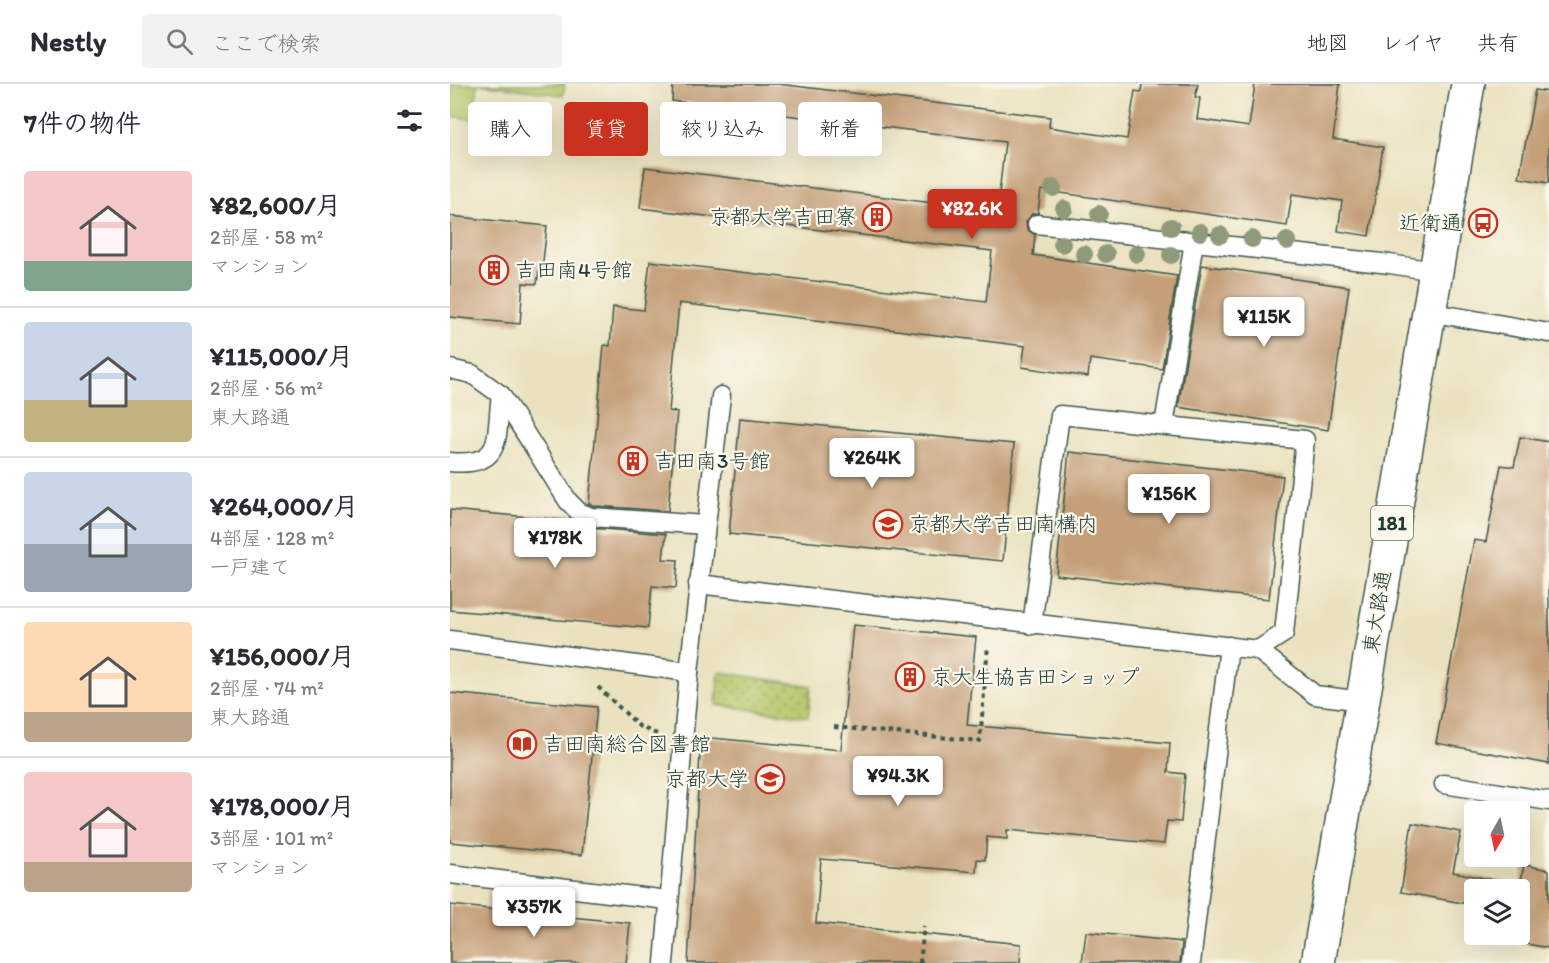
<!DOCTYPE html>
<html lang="ja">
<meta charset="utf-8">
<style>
body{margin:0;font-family:Itim,"Klee One",sans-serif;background:#f2f2f3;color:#2b2b33;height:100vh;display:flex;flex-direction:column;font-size:22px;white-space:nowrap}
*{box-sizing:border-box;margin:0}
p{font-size:20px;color:#7c7c81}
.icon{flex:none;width:33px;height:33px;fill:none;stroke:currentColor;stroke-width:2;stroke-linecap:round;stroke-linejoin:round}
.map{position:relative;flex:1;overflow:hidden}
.drawer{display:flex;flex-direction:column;background:#fff;width:450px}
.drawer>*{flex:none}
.guide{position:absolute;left:18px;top:18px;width:570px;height:54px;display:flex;gap:12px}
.needle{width:39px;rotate:189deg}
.tools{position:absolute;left:1014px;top:717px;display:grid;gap:12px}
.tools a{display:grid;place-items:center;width:66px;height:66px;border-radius:6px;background:#fff;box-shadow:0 6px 24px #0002;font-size:30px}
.price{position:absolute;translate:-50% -51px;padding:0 14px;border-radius:6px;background:#fff;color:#222;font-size:20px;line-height:39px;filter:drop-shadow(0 2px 3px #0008)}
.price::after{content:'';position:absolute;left:50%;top:36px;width:18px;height:14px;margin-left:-9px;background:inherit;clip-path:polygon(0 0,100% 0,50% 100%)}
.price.active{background:#c8321e;color:#fff}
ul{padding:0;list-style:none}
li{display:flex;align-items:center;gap:18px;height:150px;padding:0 24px}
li+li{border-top:2px solid #e1e1e2}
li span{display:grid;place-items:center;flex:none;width:168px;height:120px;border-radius:6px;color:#555}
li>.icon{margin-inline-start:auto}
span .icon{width:72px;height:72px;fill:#fffc;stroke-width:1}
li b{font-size:26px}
h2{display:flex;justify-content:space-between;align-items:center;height:72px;padding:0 24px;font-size:26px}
.pill{padding:0 21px;border-radius:6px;background:#fff;box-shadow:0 6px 24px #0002;font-size:21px;line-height:54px}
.pill.active{background:#c8321e;color:#fff}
header{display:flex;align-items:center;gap:36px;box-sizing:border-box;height:84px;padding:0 30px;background:#fff;border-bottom:2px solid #e1e1e2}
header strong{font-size:28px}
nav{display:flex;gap:33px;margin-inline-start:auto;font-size:21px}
.search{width:420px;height:54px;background:#f2f2f3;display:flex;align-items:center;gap:15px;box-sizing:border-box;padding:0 21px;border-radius:6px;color:#7c7c81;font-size:22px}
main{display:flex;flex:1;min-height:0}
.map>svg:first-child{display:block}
.green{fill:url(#green-dots);stroke:#6a8250;stroke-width:1.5}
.pitch{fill:#b5c76b;stroke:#6a8250;stroke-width:1.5}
.building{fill:#c49f78}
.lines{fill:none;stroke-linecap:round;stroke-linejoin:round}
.lane-casing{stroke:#3d5649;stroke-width:21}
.primary-casing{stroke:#3d5649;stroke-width:36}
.path{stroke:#3d5649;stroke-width:4;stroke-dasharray:4.5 4.5;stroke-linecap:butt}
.lane{stroke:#fff;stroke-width:18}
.primary{stroke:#fff;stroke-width:33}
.tree{fill:#8f9a7a}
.labels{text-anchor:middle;stroke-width:4.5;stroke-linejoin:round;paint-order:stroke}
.shield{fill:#fbf7ec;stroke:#61756b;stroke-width:1.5}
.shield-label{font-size:20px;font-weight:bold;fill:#1f3d34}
.poi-label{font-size:21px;fill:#1f3d34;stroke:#fbf7ec;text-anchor:start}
.street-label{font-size:21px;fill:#1f3d34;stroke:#fbf7ec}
</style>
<header>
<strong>Nestly</strong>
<div class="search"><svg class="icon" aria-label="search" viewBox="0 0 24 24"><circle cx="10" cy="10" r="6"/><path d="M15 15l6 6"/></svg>ここで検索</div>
<nav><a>地図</a><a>レイヤ</a><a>共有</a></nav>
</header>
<main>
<section class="drawer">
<h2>7件の物件<svg class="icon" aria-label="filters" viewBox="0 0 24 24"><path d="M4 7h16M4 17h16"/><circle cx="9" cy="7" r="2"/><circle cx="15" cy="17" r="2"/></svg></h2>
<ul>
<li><span style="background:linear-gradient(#f6c9c9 75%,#7fa58c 0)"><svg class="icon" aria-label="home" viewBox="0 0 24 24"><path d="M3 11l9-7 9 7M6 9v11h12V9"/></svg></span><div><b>¥82,600/月</b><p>2部屋 · 58 m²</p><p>マンション</p></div></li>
<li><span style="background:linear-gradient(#c9d6e8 65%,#c2b280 0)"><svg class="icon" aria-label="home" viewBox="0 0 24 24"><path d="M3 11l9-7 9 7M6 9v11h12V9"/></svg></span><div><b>¥115,000/月</b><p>2部屋 · 56 m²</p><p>東大路通</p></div></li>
<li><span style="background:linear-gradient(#c9d6e8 60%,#9aa5b1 0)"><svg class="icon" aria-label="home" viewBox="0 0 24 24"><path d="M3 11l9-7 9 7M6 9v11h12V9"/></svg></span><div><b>¥264,000/月</b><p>4部屋 · 128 m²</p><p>一戸建て</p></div></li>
<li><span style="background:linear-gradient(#ffd9b3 75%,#b9a48a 0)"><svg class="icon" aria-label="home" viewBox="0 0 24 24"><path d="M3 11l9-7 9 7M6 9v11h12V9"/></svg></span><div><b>¥156,000/月</b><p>2部屋 · 74 m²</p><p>東大路通</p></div></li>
<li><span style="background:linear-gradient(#f6c9c9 75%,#b9a48a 0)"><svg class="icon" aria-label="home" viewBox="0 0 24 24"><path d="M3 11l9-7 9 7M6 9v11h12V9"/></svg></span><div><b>¥178,000/月</b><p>3部屋 · 101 m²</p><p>マンション</p></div></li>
</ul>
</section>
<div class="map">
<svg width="1099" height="879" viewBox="0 0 1099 879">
<defs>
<pattern id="green-dots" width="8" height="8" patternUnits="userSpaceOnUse" patternTransform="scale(1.5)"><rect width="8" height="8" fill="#b5c76b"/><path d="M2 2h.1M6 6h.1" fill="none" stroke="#93a359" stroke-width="1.8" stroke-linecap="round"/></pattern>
</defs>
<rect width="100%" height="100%" fill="#fbf7ec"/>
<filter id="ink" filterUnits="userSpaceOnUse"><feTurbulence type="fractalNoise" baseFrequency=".0167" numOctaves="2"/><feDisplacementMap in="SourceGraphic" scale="12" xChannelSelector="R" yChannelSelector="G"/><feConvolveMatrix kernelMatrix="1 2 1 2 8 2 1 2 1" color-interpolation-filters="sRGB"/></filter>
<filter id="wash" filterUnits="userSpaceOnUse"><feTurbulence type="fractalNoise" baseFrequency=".008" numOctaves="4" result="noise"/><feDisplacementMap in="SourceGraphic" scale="24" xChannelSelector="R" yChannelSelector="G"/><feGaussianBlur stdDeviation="1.35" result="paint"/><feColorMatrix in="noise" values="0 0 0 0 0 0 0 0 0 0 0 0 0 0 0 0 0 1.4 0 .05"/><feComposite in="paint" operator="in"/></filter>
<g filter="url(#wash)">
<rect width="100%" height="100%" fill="#eae2bf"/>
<!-- green -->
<path class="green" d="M269,588L361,602L358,633L266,621Z"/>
<!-- pitch -->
<g class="pitch">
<path d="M0,0H28L23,35L0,32Z"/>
<path d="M29,0H115L113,11Z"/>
</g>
<g id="blocks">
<!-- building -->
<g class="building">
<path d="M223,0H328L600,33L599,43L677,55L685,7L691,8L692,0H748L745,13L750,14L747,35L799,43L805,0H890L883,55L933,63L919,152L888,147L892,117L842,110L837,142L591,106L588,129L582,130L576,138L577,145L585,151L583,171L727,192L712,285L640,275L638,293L572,283L575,262L229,219L219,327L227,328L218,427L144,422L139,420L154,261L160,262L163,223L194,226L200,177L536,218L542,167L190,124L195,83L547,127L555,58L222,17Z"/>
<path d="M1085,6L1099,8V99L1069,94Z"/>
<path d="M0,132L97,142L92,186H89L87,200L73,199L70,240L0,233Z"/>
<path d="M752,181L899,203L878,346L728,323Z"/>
<path d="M290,334L564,360L553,477L279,450Z"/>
<path d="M1070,353L1099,358V680L986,659L1024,456L1036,458L1051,381L1064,383Z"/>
<path d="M619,368L833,392L819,515L606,491Z"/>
<path d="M0,426L123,437L140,444L216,450L213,475L228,476L226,504L202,502L198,544L0,526Z"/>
<path d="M403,541L526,553L517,641L720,659L718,688L735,690L731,738L717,737L714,760L557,746V755L537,753L535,776L527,775L526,788L371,775L366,839L571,860L570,879H238L251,653L391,666Z"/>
<path d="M0,609L147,623L132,771L0,758Z"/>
<path d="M962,739L1011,748L1003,788L1070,801L1074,781L1099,786V864L1060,857L1061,850H1070V806H1024V821L951,808Z"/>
<path d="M0,821L180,839L176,879H0Z"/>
<path d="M636,848L732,858L730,879H632Z"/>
</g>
</g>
</g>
<g filter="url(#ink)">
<use href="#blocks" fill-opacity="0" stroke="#3d5649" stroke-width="1.5"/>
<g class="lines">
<!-- lane casing -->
<g class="lane-casing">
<g id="lane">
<path d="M587,140L940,180L984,187"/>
<path d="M978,228L1099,249"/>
<path d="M0,285L22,290L51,311L118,417L129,428L141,433L255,441"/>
<path d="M714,341L744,158"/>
<path d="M0,378C55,383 45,354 51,311"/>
<path d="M248,500L808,566L865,611L913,617"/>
<path d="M582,541L610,331L855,356L834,549L808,566"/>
<path d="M0,556L239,588"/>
<path d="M994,700L1099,717"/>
<path d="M0,790L218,816"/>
<path d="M214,879L239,588L271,312"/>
<path d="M741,879L779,562"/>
</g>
</g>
<!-- primary casing -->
<g class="primary-casing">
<path id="primary" d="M868,879L1018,0"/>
</g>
<!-- path -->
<g class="path">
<path d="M148,603L190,643L207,650"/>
<path d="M384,643L530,657L538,561"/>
<path d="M470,879L474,842"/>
</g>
<!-- lane -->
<use href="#lane" class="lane"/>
<!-- primary -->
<use href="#primary" class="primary"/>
</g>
<!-- trees -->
<g class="tree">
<circle cx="603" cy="104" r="9"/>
<circle cx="614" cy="125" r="9"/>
<circle cx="649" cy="130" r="9"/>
<circle cx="721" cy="143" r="9"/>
<circle cx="750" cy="148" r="9"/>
<circle cx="770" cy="151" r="9"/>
<circle cx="802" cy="155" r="9"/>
<circle cx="837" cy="157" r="9"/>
<circle cx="612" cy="160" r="9"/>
<circle cx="634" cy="170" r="9"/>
<circle cx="656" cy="170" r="9"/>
<circle cx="687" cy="170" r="9"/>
<circle cx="721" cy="171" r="9"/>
</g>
</g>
<!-- icons -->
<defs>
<g id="building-ring" transform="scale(1.5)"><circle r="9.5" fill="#fbf7ec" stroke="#c8321e" stroke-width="1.5"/><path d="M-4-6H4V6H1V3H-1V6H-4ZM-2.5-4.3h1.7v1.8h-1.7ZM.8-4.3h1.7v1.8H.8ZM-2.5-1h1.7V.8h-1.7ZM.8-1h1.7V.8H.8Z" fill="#c8321e"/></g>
<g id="bus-ring" transform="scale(1.5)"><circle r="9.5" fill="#fbf7ec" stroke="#c8321e" stroke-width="1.5"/><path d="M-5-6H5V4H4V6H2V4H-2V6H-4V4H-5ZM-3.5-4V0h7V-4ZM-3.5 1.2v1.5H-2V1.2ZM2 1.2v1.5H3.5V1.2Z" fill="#c8321e"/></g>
<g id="university-ring" transform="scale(1.5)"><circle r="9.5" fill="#fbf7ec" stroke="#c8321e" stroke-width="1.5"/><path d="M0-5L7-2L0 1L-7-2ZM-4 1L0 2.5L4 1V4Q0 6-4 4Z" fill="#c8321e"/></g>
<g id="library-ring" transform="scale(1.5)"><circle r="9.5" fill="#fbf7ec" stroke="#c8321e" stroke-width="1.5"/><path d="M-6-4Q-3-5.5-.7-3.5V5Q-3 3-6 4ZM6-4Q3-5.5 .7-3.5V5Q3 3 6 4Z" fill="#c8321e"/></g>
</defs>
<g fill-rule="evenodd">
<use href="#building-ring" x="427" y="133"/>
<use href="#bus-ring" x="1033" y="139"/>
<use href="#building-ring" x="44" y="186"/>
<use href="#building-ring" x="183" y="377"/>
<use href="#university-ring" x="438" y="440"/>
<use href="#building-ring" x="460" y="593"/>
<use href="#library-ring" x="72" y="660"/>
<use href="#university-ring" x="320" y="695"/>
</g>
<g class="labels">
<!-- shield labels -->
<rect class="shield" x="921" y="422" width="42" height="34" rx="4.5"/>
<g class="shield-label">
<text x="942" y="446">181</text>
</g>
<!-- poi labels -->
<g class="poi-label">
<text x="406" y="140" text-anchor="end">京都大学吉田寮</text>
<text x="1012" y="146" text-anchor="end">近衛通</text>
<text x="65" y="193">吉田南4号館</text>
<text x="204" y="384">吉田南3号館</text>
<text x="459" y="447">京都大学吉田南構内</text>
<text x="481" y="600">京大生協吉田ショップ</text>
<text x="93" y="667">吉田南総合図書館</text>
<text x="299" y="702" text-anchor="end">京都大学</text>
</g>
<!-- street labels -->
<g class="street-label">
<text transform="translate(927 528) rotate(-81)" y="7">東大路通</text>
</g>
</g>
</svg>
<div class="tools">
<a><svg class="needle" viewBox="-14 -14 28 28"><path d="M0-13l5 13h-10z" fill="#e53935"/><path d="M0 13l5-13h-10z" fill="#7c7c81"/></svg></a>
<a><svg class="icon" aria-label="layers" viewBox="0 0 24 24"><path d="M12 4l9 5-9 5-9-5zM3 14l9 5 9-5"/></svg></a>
</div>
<b class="price active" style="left:522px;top:156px">¥82.6K</b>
<b class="price" style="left:814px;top:264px">¥115K</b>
<b class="price" style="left:422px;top:405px">¥264K</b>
<b class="price" style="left:719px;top:441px">¥156K</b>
<b class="price" style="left:105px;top:485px">¥178K</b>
<b class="price" style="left:448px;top:723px">¥94.3K</b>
<b class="price" style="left:84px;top:854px">¥357K</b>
<div class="guide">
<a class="pill">購入</a>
<a class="pill active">賃貸</a>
<a class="pill">絞り込み</a>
<a class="pill">新着</a>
</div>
</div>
</main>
